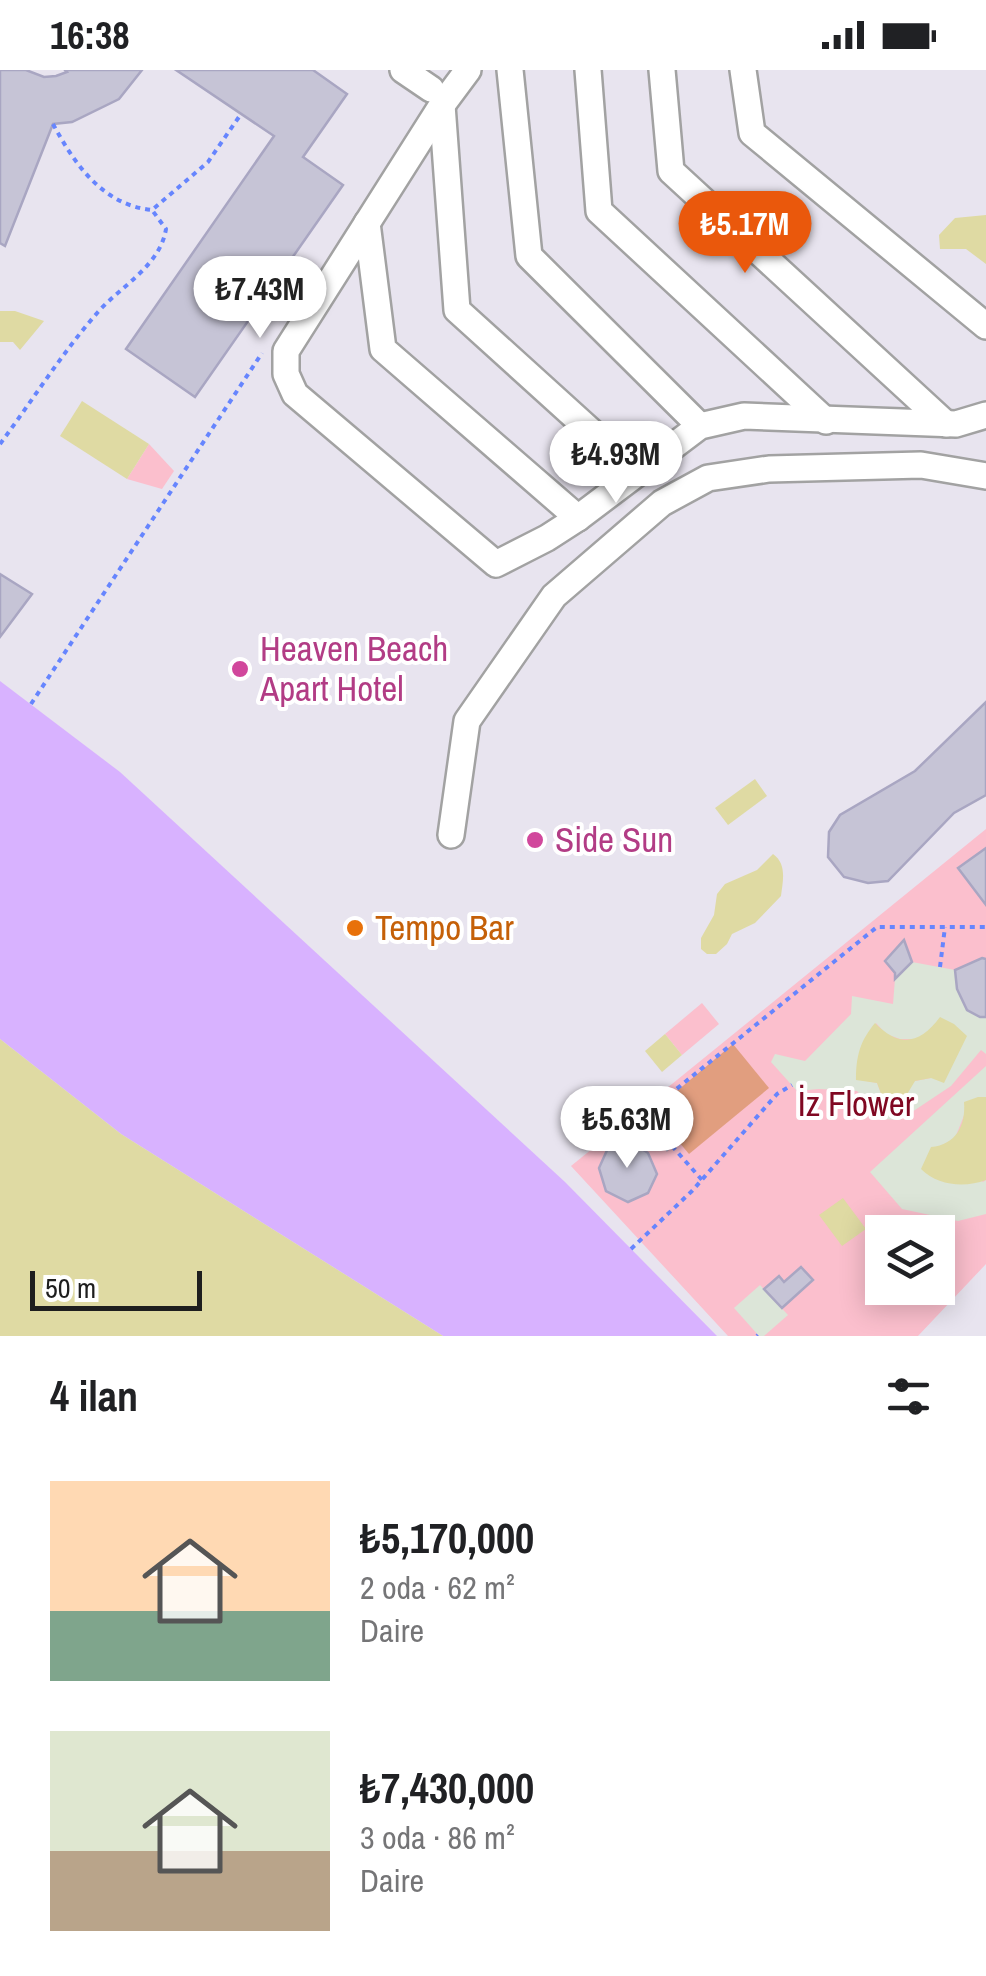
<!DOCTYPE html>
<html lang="tr">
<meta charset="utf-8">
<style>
body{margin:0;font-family:"Archivo Narrow",sans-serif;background:#f2f2f2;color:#202124;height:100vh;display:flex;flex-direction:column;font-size:38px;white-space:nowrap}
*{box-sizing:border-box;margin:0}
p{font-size:32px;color:#757577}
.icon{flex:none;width:55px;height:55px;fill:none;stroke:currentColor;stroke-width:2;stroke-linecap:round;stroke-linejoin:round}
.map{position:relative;height:1266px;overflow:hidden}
.panel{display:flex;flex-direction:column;background:#fff;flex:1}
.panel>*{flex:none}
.controls{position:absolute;left:865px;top:1145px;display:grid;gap:20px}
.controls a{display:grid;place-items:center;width:90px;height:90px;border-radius:0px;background:#fff;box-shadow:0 5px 25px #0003;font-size:50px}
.scale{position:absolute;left:30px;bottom:25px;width:172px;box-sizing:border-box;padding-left:10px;border:5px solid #1e1e1e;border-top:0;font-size:28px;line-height:35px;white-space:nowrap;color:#1e1e1e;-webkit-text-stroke:8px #fff;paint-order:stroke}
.price{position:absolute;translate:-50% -85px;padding:0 22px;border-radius:35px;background:#fff;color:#222;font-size:32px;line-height:65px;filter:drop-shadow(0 2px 5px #0008)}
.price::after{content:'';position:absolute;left:50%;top:60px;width:30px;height:22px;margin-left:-15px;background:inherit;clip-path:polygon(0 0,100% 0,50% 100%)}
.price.on{background:#ea580c;color:#fff}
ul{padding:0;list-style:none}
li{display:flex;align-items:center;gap:30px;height:250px;padding:0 50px}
li span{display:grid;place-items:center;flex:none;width:280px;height:200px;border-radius:0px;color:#555}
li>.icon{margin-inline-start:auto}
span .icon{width:120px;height:120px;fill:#fffc;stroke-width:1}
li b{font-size:42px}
h2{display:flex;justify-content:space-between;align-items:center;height:120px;padding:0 50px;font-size:42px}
.status{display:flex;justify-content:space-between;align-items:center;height:70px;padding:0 50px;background:#fff;direction:ltr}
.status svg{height:28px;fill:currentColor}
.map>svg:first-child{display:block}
.sand{fill:#d8b2ff}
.park{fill:#fbbfcd;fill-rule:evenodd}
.pitch{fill:#e19e7f}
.plaza{fill:#dce5d8;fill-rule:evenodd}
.water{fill:#dfdaa3}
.building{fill:#c6c4d6;stroke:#a9a6c2;stroke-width:2.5}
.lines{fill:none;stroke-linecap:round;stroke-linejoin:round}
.street-casing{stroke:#a2a2a2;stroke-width:30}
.path{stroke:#6685fe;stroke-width:4;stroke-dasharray:5 5;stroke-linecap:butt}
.street{stroke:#fff;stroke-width:25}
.hotel-dot{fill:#d1479c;stroke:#fff;stroke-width:4}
.food-dot{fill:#e8710a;stroke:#fff;stroke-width:4}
.labels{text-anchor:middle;stroke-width:8;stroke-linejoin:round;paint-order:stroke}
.hotel-label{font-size:35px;fill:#b23c85;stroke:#fff;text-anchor:start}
.food-label{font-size:35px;fill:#c56008;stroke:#fff;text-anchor:start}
.park-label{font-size:35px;fill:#800822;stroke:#fff}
</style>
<div class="status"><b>16:38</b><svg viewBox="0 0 49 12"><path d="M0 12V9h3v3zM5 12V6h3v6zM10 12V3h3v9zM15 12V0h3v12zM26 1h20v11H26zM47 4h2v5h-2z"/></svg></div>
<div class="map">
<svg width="986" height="1266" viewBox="0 0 986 1266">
<rect width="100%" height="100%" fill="#e8e4ef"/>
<!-- sand -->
<path class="sand" d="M0,611L120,702L565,1112L717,1266H443L121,1064L0,969Z"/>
<!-- park -->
<g class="park">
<path d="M149,374L174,401L162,419L127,409Z"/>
<path d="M986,759V1194L918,1266H728L571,1096ZM882,1162H938V1218H882Z"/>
<path d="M702,933L719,954L682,985L665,964Z"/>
</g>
<!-- pitch -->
<path class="pitch" d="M733,974L769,1018L689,1084L653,1041Z"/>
<!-- plaza -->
<g class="plaza">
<path d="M912,892L955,900L957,919L967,940L986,947V984L981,980L951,1016L900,1050L881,1049L857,1021L819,1019L797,1021L771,992L775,984L805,991L851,944L852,926L893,934L895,909ZM876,953L886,964L900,969H916L928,963L931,1008L915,1011L888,1041L877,1013L856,1009Z"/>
<path d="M986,996V1027H978L965,1043L955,1068L941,1076L983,1112L986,1110V1144L958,1151L902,1139L870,1102Z"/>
<path d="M760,1215L788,1245L764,1266H759L734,1238Z"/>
</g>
<!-- water -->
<g class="water">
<path d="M986,145V194L966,179H940L939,165L955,148Z"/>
<path d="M0,241H15L44,251L20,280L13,272H0Z"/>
<path d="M82,331L149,374L127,409L60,366Z"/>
<path d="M755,709L767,726L728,755L715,738Z"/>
<path d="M773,784C787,794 783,810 781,826L755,853L732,864L727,874L716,884H707L701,879V868L714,845L717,824L725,814L757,800Z"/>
<path d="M940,947L954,954L967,966L944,1013L931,1008L915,1011L897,1041L888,1042L877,1013L856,1010C856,986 860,971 875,953C899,978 920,974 940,947Z"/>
<path d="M665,964L682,985L662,1002L645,981Z"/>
<path d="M0,969L121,1064L443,1266H0Z"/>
<path d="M978,1027H986V1110C965,1118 938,1116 921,1099L931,1077C956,1075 966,1055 964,1032Z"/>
<path d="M843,1128L866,1159L842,1176L819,1145Z"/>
</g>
<!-- building -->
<g class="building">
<path d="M0,0H26L44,7L56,6L67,2L65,0H142L119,29L72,52L53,54L5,176L0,173Z"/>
<path d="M176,0H313L347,24L303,87L343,115L195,327L126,279L274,66Z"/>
<path d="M0,504L32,524L0,567Z"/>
<path d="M986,632V725L954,743L888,811L868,813L844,807L828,787L829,762L840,745L915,701Z"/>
<path d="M986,778V835L958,798Z"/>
<path d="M904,870L912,892L895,909V903L885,891Z"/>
<path d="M982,888L986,889V947H980L967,940L957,919L955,900Z"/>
<path d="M654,1045L676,1072L667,1080L644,1053Z"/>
<path d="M630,1071L648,1083L657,1104L648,1123L628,1132L606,1121L599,1098L608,1078Z"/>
<path d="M801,1197L813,1210L782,1238L764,1219L779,1206L784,1212Z"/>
</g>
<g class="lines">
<!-- street casing -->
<g class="street-casing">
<g id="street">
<path d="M403,0L431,19"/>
<path d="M468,0L442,35L286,281V304L295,324L496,494L547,468L578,448L700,356L744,346L956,354L986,345"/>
<path d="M510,0L529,186L700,356"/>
<path d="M588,0L599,141L826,351"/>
<path d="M662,0L671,101L946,354"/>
<path d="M743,0L752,63L986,256"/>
<path d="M442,35L457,240L637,403"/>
<path d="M367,153L383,279L578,448"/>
<path d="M451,765L467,651L554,526L662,433L708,408L769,399L921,395L986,406"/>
</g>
</g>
<!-- path -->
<g class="path">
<path d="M53,54C74,93 102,135 152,140L208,92L241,44"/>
<path d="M0,374C32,331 62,283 98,242C121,216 160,196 166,159L152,140"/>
<path d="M31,634L262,283"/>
<path d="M940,897L945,857"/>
<path d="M638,1050L877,857H986"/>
<path d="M672,1076L702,1110"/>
<path d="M631,1179L692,1121L777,1024L792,1015"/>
<path d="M757,1266L758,1265"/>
</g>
<!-- street -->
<use href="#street" class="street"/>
</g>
<!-- markers -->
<g class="hotel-dot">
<circle cx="240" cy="599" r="10"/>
<circle cx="535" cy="770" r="10"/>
</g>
<circle class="food-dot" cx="355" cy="858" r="10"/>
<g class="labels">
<!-- hotel labels -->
<g class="hotel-label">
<text x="260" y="591">Heaven Beach<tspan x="260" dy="40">Apart Hotel</tspan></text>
<text x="555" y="782">Side Sun</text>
</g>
<!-- food labels -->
<g class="food-label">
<text x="375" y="870">Tempo Bar</text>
</g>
<!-- park labels -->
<g class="park-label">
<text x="856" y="1046">İz Flower</text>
</g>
</g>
</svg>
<div class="controls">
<a><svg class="icon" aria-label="layers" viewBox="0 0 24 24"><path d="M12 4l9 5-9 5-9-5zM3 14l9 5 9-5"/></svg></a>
</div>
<div class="scale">50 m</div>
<b class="price on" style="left:745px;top:206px">₺5.17M</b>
<b class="price" style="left:260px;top:271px">₺7.43M</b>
<b class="price" style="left:616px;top:436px">₺4.93M</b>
<b class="price" style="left:627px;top:1101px">₺5.63M</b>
</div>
<section class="panel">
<h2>4 ilan<svg class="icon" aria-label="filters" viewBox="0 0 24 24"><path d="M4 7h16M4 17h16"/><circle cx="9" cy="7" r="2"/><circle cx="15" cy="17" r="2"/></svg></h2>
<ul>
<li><span style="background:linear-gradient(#ffd9b3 65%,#7fa58c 0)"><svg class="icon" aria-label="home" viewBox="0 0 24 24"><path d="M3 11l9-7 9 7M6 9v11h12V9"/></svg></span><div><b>₺5,170,000</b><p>2 oda · 62 m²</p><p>Daire</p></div></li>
<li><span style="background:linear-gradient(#dfe7d0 60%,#b9a48a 0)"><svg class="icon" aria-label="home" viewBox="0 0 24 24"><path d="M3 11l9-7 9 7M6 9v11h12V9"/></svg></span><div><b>₺7,430,000</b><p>3 oda · 86 m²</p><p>Daire</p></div></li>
</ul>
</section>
